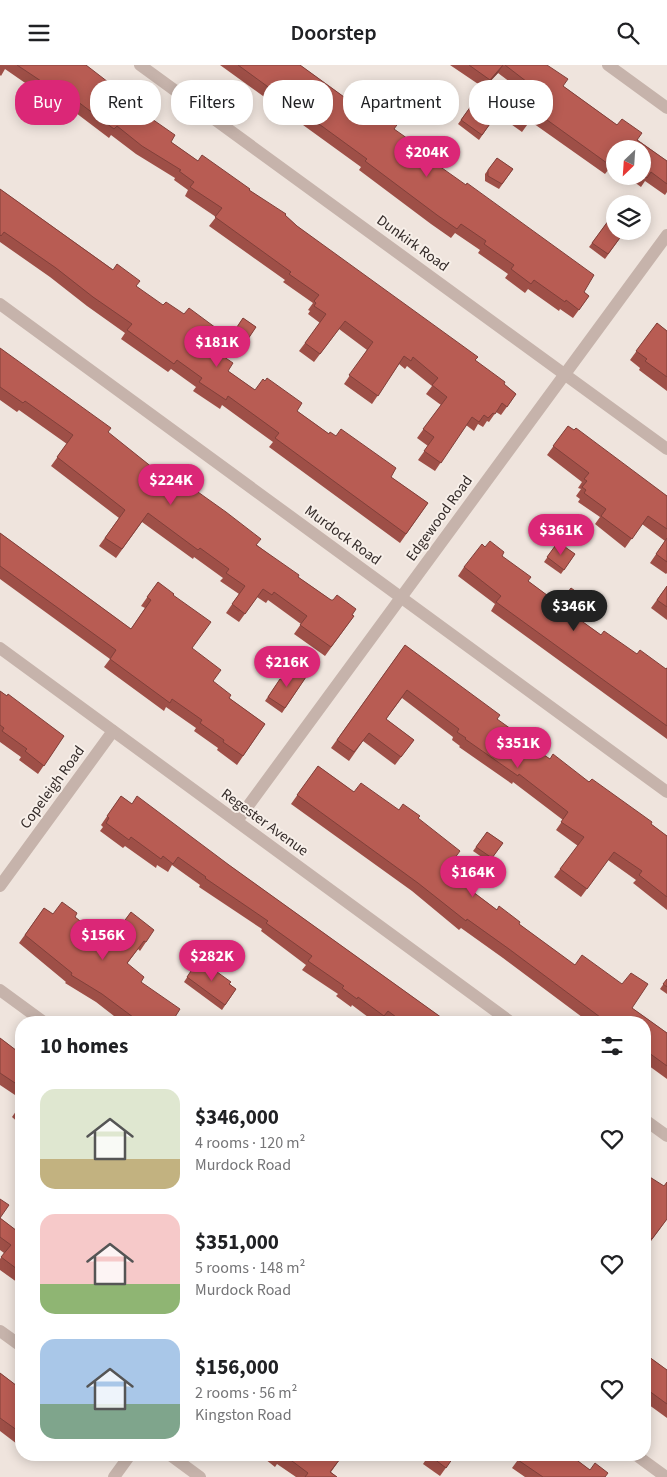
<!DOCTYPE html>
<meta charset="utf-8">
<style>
body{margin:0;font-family:"Source Sans 3",sans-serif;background:#f6f6f6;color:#202124;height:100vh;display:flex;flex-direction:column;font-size:19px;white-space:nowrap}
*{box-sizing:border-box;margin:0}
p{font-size:16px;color:#757577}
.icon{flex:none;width:28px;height:28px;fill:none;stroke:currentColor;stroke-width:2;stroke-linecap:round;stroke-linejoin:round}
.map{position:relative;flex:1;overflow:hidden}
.panel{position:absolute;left:15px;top:951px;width:636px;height:445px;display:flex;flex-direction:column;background:#fff;border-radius:20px;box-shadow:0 2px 12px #0003}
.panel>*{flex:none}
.top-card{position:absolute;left:15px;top:15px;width:638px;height:45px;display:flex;gap:10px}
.needle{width:32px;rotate:205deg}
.buttons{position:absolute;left:606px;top:75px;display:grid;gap:10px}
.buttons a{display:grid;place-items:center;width:45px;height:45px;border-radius:50%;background:#fff;box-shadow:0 2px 12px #0003;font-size:25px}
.price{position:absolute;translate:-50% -42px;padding:0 11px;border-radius:18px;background:#db2777;color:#fff;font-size:16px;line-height:32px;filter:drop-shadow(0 1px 2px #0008)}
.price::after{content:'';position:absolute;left:50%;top:30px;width:15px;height:11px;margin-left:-8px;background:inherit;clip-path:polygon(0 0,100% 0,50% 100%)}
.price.active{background:#222;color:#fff}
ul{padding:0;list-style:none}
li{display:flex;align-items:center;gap:15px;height:125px;padding:0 25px}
li span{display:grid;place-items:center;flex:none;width:140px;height:100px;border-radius:15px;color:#555}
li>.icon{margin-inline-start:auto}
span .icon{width:60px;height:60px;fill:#fffc;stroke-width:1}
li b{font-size:21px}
h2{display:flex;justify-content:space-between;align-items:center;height:60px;padding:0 25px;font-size:21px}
.pill{padding:0 18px;border-radius:20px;background:#fff;box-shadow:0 2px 12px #0003;font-size:18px;line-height:45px}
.pill.active{background:#db2777;color:#fff}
header{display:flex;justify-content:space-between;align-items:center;height:65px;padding:0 25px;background:#fff;font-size:22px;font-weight:600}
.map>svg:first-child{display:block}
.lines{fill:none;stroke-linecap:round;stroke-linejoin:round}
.street{stroke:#c6b3ab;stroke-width:12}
.wall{fill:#9e4f47}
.shaded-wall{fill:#81403a}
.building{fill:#b85c53;stroke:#81403a}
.labels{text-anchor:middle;stroke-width:4;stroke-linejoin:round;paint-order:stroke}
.street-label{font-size:15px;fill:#342b29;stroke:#f7efe9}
</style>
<header><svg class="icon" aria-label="menu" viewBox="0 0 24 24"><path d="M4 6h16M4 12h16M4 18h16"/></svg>Doorstep<svg class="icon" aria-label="search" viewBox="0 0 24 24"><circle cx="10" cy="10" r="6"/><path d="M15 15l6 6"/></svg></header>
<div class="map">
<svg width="667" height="1412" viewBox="0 0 667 1412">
<rect width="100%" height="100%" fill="#efe4dd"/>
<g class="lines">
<!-- street -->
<g class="street">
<path d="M140,0L667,384"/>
<path d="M608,0L667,43"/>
<path d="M0,239L667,727"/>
<path d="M0,583L512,958"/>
<path d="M237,756L667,170"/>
<path d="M0,821L113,666"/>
<path d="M0,925L45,958"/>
<path d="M645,1055L667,1071"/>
<path d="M0,1266L21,1281"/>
<path d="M170,1390L200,1412"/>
<path d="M636,1390L666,1412"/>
<path d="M114,1412L130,1390"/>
</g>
</g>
<!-- wall -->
<g class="wall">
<path d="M0,0H86L106,19L171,77L198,96L249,125L285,150L297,161L475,295L504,319L516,329L501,350L496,347L489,357L487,356L483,362L478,359L474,366L466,360L435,406L418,395L428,381L417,373L441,340L426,329L432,321L407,301L405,304L399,299L372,339L344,319L367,285L339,264L314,297L299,286L320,258L308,249L310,246L308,245L313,238L283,217L285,215L209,161L216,152L185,131L188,125L174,115L175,113L136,89L111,70L109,73L47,26L44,31L5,4L1,11L0,10Z"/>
<path d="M220,0H300L362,45L377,53L394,64L408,79L589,231L573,253L560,244L559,246L528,224L525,228L505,213L508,209L478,188L480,185L455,168L451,173L431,159L359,105L361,102Z"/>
<path d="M450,0H547L563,21L667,96V127L665,130L645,116L641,122L626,111H642V84H615V106L614,108L609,104L605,109L530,56L522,67L505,55L525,28L498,8L484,23Z"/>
<path d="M471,41L492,56L479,75L458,59Z"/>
<path d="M497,93L513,104L499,124L485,116V109Z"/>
<path d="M0,124L136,221L205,279L228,306L255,325L297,346L329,369L428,438L400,478L269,382L273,377L222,340L220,344L193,326L196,322L171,304L168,307L121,274L125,268L87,241L50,212L0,177Z"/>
<path d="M614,148L625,166L605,194L589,182Z"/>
<path d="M243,253L256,262L243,281L230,272Z"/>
<path d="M657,258L667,266V326L639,305L640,303L630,295Z"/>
<path d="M0,283L163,411L257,480L298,512L354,551L325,591L294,569L301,559L268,535L266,538L257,532L239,557L226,548L239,529L220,516L223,513L194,492L193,494L142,457L116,493L99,481L119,453L51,401L67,379L19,345L17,347L0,335Z"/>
<path d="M568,361L667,431V508L666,509L650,498L665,476L642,459L625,483L595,459L600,452L578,437L580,434L576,431L581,424L578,423L582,417L547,390Z"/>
<path d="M0,468L131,564L145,543L141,541L158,517L173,530L192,583L213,616L229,633L265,659L237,700L217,685L218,683L194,666L196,663L166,642L164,646L104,602L110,594L0,514Z"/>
<path d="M558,477L575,489L561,509L544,497Z"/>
<path d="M485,482L502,491L528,516L576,552L601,570L637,589L666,604L667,602V674L491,546L495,539L458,511L464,502Z"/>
<path d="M667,521V555L651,543Z"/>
<path d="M405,580L523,676L550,694L589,717L651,759L667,771V845L633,818L636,815L608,795L581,832L554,812L578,781L556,765L563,755L513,717L512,719L459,682L460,681L452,675L453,672L402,633L386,654L414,675L395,700L363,676L349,696L331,683Z"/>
<path d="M306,612L282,648L265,636L280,614L282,615Z"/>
<path d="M0,626L64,671L38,709L19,695L21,692L0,677Z"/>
<path d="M318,701L354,727L418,753L446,806L497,845L519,859L632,943L667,968V1014L645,998V958H590L503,893L461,863L459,865L412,826L291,739Z"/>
<path d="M121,731L132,739L229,800L449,958H387L382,954L379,958H376L352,940L351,942L336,931L338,929L302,905L306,900L261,866L262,864L199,822L200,820L172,800L168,807L157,800L156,803L125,781L123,783L100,766L103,762L101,760Z"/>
<path d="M487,767L503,778L489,797L473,786Z"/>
<path d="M44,843L53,849L75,852L108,878L131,847L146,877L140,886L138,884L127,899L141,917L175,952L182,958H123L96,937L65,918L66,917L19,878Z"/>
<path d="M199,894L236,924L222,945L184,917Z"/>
<path d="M667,914V929L660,924Z"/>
<path d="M0,973L21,989V1034L0,1020Z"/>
<path d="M21,1039V1060L12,1052Z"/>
<path d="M645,1109L667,1154L646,1183L645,1182Z"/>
<path d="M0,1134V1153L21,1169V1220L0,1205V1194L4,1188L0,1185Z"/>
<path d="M645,1289L667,1305V1353L645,1337Z"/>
<path d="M0,1308L21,1324V1382L0,1366Z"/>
<path d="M260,1390H343L331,1407L337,1412H296L277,1399L275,1402Z"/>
<path d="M429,1390H455L440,1411L423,1399Z"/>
<path d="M468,1390H478L475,1395Z"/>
<path d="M516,1390H570L590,1405L605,1412H525L512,1403L520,1392Z"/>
</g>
<!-- shaded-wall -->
<path class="shaded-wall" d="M503,0L498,8L484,23L490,15Z"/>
<!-- building -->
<g class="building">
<path d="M17,0H86L108,17L106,19L139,45L175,70L171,77L198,96L202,90L250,124L249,125L286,149L285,150L297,161L478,292L475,295L505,317L504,319L516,329L507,342L502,338L495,349L493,348L488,353L484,350L479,357L472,352L441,398L424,386L434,372L423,364L447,332L432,320L438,313L413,292L411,296L404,291L378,331L349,310L373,277L345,256L320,289L305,278L326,249L314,241L316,238L314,236L319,230L289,209L291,207L215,152L222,143L190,122L194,117L179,106L181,105L142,81L117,61L114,64L53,18L50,22Z"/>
<path d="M238,0H300L362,45L364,42L377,53L398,23L415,35L394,64L411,76L408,79L466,120L467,118L594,210L584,227L589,231L579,245L566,235L565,237L534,215L531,219L511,204L514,200L484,179L486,176L461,159L457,164L437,150L365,96L367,94Z"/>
<path d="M469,0H503L490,15Z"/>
<path d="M505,0H547L568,14L563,21L617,60L622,54L642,68L637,75L667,96V119L651,107L647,113L642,110V84H615V95L611,101L536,47L528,59L512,47L531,20Z"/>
<path d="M471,41L492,56L482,70L461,55Z"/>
<path d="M497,93L513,104L502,119L488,111V105Z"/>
<path d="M0,124L113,205L117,199L140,216L136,221L163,240L166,237L184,249L189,243L216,263L205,279L233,298L228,306L255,325L263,314L265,316L267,313L302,338L297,346L329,369L330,367L336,371L341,364L396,403L391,412L428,438L406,469L275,373L279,368L228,331L226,335L199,317L202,313L177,295L174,299L127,265L132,259L93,232L56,203L4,167L1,171L0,170Z"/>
<path d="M614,148H615V166H625L608,189L592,178Z"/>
<path d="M243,253L256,262L246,277L233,268Z"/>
<path d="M657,258L667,266V312L645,296L647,294L636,286Z"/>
<path d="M0,283L111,363L108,367L163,411L167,405L226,447L261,474L256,480L299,510L298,512L331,535H333L337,530L356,544L352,550L354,551L331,582L300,560L307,551L274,527L272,530L263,524L245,549L232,539L245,521L226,508L229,504L200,483L198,485L148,448L122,484L105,473L125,445L57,392L73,370L25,336L23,338L0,322Z"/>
<path d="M568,361L574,365L576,363L667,431V464L648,451L632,474L601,451L606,444L584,428L586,425L582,422L587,416L584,414L589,408L553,381Z"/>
<path d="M0,468L131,564L151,535L147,532L158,517L174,529L173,530L211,557L192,583L221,605L213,616L231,630L229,633L265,659L243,691L223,677L224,675L200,658L202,655L172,634L170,638L110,594L116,585L0,501Z"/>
<path d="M667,473V497L656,489Z"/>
<path d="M490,476L504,487L502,491L531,512L528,516L555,536L557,533L561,536L571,523L588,535L576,552L601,570L604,566L637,589L640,585L666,604L667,603V661L496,537L501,531L464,502L482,479L485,482Z"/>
<path d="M558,477L575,489L564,505L547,492Z"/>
<path d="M667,521V542L657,535Z"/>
<path d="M405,580L500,650L497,654L525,674L523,676L550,694L553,689L589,717L592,714L652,757L651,759L667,771V832L639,810L642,806L614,787L587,824L560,804L584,772L561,757L568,747L519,709L518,711L465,674L466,673L457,667L459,664L407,625L386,654L414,675L401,692L369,668L354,687L337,675Z"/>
<path d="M292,602L306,612L285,643L268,632L280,614L282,615Z"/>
<path d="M0,626L7,631L8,629L64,671L44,701L25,686L27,684L2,666L4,663L0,660Z"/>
<path d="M318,701L354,727L361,718L399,745L403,739L420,751L418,753L460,786L445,806L497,845L499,841L520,857L519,859L575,900L582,890L622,919L631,908L648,919L632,943L667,968V1001L645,985V958H608L509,884L467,854L466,856L418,818L297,730Z"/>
<path d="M121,731L132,739L137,731L229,800L449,958H404L388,946L384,951L358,932L357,934L342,923L344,921L308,896L312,891L266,858L268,856L205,813L206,812L178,792L173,799L163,791L161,794L131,772L129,775L106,758L109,753L107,751Z"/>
<path d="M487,767L503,778L492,793L476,782Z"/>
<path d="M62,837L77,848L75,852L108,878L131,847L154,865L146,877L144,876L127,898L144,912L141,917L180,944L175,952L182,958H141L102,929L71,910L72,908L25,870L44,843L53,849Z"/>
<path d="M199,894L231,917L229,919L236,924L225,940L187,912Z"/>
<path d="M667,914V922L663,919Z"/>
<path d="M0,973L21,989V1022L0,1008Z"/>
<path d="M21,1039V1047L17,1044Z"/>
<path d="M645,1109L664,1121L667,1117V1154L652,1174L645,1170Z"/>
<path d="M0,1134L9,1140L0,1153L21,1169V1207L1,1192L11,1180L0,1172Z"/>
<path d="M645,1289L667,1305V1339L645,1323Z"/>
<path d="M0,1308L21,1324V1368L0,1353Z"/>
<path d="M277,1390H283L281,1393Z"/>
<path d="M284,1390H343L330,1407L337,1412H305L308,1408Z"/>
<path d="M429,1390H455L446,1403Z"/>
<path d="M522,1390H570L590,1405L595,1398L608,1408L605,1412H543L518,1395Z"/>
</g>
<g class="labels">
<!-- street labels -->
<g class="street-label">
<text transform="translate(413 178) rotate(36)" y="5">Dunkirk Road</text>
<text transform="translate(439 453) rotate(-54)" y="5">Edgewood Road</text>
<text transform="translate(343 470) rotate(36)" y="5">Murdock Road</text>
<text transform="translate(52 722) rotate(-54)" y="5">Copeleigh Road</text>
<text transform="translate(265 757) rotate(36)" y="5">Regester Avenue</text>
</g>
</g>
</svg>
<div class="buttons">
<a><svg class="needle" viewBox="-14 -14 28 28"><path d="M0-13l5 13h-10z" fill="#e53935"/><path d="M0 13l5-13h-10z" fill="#757577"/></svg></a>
<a><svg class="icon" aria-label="layers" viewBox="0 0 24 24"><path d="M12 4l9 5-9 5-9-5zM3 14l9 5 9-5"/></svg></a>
</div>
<b class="price" style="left:427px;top:113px">$204K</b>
<b class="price" style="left:217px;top:303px">$181K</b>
<b class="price" style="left:171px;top:441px">$224K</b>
<b class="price" style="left:561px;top:491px">$361K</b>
<b class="price active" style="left:574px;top:567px">$346K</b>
<b class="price" style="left:287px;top:623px">$216K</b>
<b class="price" style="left:518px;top:704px">$351K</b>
<b class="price" style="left:473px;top:833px">$164K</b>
<b class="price" style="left:103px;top:896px">$156K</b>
<b class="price" style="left:212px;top:917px">$282K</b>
<div class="top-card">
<a class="pill active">Buy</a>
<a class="pill">Rent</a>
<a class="pill">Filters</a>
<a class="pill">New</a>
<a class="pill">Apartment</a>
<a class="pill">House</a>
</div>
<section class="panel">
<h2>10 homes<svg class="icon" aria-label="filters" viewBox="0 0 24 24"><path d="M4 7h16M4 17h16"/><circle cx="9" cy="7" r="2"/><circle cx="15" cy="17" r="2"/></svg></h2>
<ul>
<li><span style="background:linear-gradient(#dfe7d0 70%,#c2b280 0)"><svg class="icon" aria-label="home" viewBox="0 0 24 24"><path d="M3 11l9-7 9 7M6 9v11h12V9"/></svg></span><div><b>$346,000</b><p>4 rooms · 120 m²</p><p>Murdock Road</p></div><svg class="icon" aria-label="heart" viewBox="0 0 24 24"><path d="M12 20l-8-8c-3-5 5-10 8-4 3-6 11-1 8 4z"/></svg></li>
<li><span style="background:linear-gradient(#f6c9c9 70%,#8fb573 0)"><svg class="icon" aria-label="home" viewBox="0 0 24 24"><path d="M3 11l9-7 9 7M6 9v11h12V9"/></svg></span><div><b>$351,000</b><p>5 rooms · 148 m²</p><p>Murdock Road</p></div><svg class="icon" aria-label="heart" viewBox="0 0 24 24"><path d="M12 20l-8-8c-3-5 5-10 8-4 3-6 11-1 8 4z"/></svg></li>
<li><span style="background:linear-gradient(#a9c7e8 65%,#7fa58c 0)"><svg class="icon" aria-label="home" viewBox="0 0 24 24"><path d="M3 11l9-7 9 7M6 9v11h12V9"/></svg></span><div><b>$156,000</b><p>2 rooms · 56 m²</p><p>Kingston Road</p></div><svg class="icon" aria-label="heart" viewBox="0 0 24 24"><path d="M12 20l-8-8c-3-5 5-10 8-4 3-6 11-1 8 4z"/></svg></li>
</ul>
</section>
</div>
